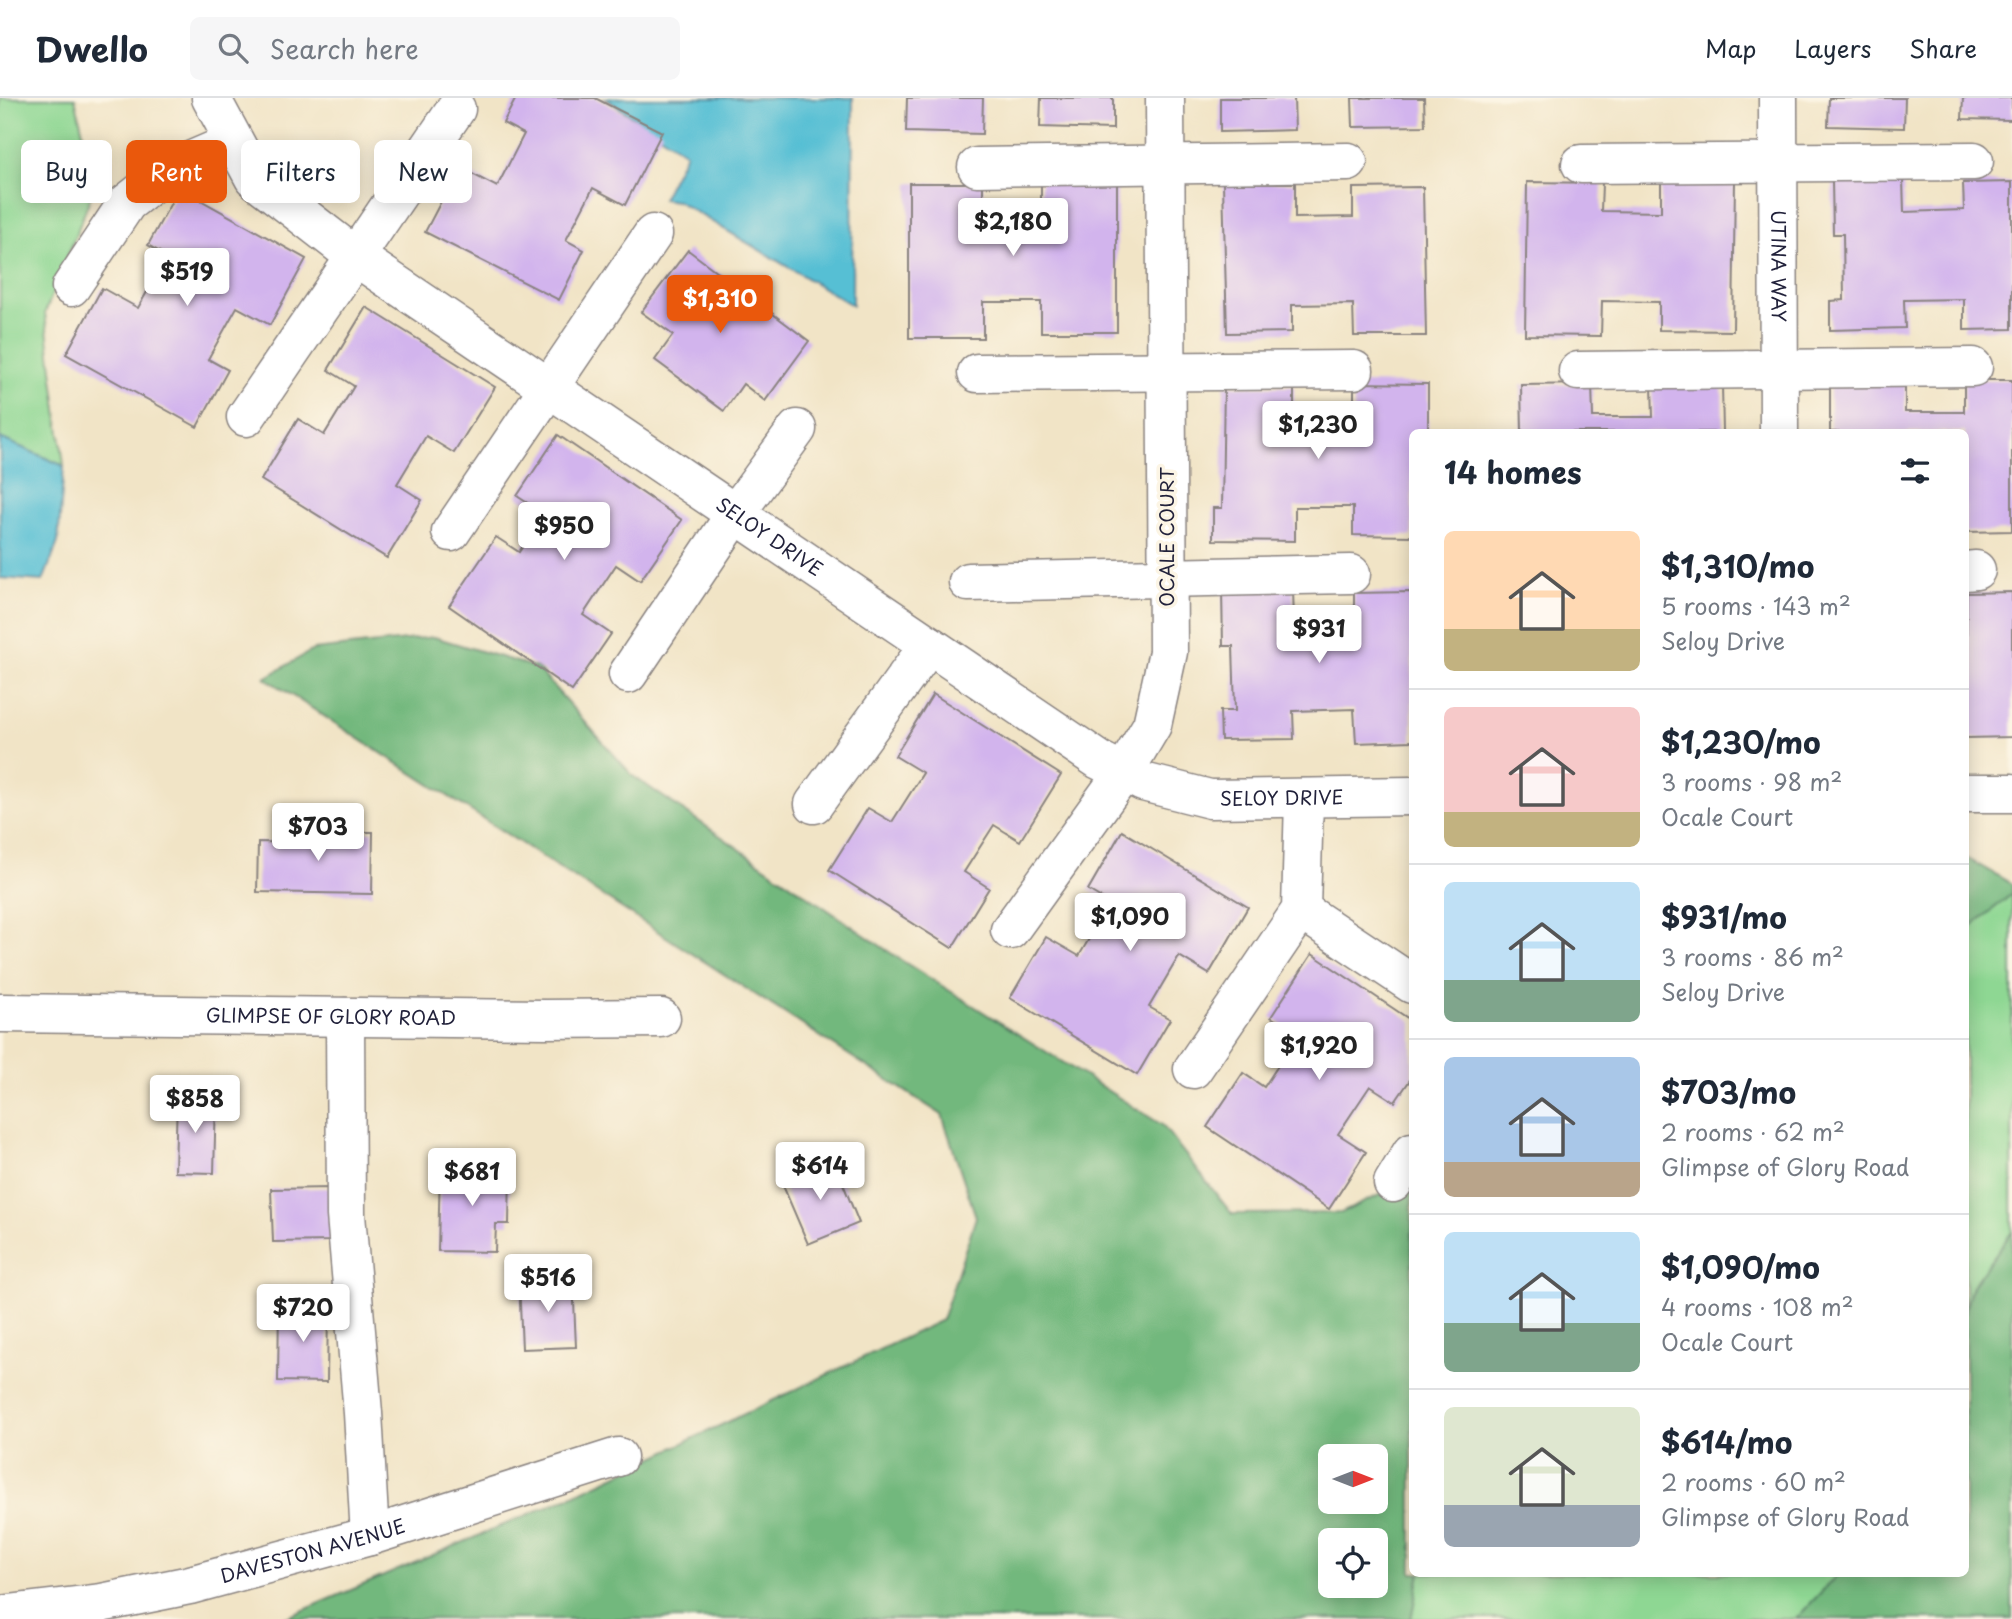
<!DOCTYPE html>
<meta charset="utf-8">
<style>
body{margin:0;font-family:"Playpen Sans",sans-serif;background:#f6f6f7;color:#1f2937;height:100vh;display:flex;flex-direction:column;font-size:26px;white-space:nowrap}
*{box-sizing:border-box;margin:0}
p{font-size:23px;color:#747a83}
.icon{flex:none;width:38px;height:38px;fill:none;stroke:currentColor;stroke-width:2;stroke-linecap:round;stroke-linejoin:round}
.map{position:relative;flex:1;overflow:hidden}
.sheet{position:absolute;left:1409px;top:331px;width:560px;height:1148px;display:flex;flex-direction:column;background:#fff;border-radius:10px;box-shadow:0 4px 18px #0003}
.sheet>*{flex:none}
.hud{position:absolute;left:21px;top:42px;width:665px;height:63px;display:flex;gap:14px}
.needle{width:46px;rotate:90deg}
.tools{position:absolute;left:1318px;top:1346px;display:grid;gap:14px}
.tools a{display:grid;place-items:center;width:70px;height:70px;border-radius:10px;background:#fff;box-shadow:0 4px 18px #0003;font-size:35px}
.price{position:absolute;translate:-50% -60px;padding:0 16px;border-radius:7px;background:#fff;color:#222;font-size:23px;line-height:46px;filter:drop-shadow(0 2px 4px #0008)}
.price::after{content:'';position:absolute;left:50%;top:42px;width:21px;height:16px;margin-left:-10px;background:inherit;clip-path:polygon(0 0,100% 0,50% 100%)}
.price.on{background:#ea580c;color:#fff}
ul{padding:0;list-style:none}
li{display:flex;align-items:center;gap:21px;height:175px;padding:0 35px}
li+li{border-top:2px solid #e0e1e3}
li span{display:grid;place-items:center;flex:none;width:196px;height:140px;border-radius:10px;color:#555}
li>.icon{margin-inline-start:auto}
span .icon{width:84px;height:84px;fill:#fffc;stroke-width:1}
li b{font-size:30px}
h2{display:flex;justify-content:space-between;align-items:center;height:84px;padding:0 35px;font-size:30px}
.pill{padding:0 24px;border-radius:10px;background:#fff;box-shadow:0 4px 18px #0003;font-size:24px;line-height:63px}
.pill.on{background:#ea580c;color:#fff}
header{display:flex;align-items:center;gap:42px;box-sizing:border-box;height:98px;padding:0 35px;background:#fff;border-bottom:2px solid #e0e1e3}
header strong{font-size:33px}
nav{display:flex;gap:38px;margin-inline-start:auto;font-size:24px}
.search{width:490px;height:63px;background:#f6f6f7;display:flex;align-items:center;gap:18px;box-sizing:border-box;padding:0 24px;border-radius:10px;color:#747a83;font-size:26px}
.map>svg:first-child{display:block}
.green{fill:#8ed793;stroke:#587c67;stroke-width:2}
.forest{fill:#72b87d;stroke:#4a6d5c;stroke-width:2;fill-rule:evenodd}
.water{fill:#57bfd4;stroke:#3c7088;stroke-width:2}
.building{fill:#d2b4ed}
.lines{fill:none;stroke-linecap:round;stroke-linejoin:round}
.minor-casing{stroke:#8a8380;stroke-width:41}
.minor{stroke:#fff;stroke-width:38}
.labels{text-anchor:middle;stroke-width:7;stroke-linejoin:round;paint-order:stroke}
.street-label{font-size:19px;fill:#22223b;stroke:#fcf5e5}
</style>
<header>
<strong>Dwello</strong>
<div class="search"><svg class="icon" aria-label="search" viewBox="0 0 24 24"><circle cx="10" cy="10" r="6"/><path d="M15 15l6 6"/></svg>Search here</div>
<nav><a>Map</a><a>Layers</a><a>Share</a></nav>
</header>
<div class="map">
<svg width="2012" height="1521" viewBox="0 0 2012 1521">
<rect width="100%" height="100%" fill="#fcf5e5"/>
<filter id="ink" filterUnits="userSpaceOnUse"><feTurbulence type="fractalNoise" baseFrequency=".0143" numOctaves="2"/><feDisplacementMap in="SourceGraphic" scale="14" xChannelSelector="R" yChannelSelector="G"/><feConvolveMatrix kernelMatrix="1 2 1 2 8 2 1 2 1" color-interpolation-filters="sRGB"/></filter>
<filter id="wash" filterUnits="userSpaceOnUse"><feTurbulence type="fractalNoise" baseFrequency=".00686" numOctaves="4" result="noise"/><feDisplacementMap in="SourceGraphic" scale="28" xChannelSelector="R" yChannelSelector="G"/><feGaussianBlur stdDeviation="1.57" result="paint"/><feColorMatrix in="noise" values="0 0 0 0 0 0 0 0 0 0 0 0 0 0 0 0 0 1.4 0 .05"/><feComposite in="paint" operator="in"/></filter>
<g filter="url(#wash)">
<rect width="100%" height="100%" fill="#f1e4c6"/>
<!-- green -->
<g class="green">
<path d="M0,0H75L95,88L45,215L64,368L0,340Z"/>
<path d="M2012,796V1134L1972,1188L1965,1212V833Z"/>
<path d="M1420,1475H1839L1796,1521H1411Z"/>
</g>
<!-- forest -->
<g class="forest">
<path d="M434,539L537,570L633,678L901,862L1162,1027L1232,1116L1341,1115L1412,1082V1475H1420L1411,1521H283L574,1397L942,1222L976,1119L942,1017L265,580L313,552ZM1330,1358H1376V1404H1330ZM1330,1442H1376V1488H1330Z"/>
<path d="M1965,759L2012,786V796L1965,833Z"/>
<path d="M2012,1134V1521H1796L1839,1475H1965V1212L1972,1188Z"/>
</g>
<!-- water -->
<g class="water">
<path d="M605,0H853L852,207L677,103L662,101L686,55Z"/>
<path d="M0,340L64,368L58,444L43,483L0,480Z"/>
</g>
<g id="blocks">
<!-- building -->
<g class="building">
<path d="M516,0H595L662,34L625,107L593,90L566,142L584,152L559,202L425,134L459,69L497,89L524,36L503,25Z"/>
<path d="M907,0H983L982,36L906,34Z"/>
<path d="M1041,0H1113V31L1040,29Z"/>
<path d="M1220,0H1294L1295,32L1220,34Z"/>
<path d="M1352,0H1424L1425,28L1353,29Z"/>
<path d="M1829,0H1905L1904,30L1828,28Z"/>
<path d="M1963,0H2012V22L1962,21Z"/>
<path d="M1041,81H1117V234H1041V204H983V240H909V85H983V114H1041Z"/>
<path d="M1661,81H1735L1733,233L1659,232V204L1602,203L1601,238L1525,237L1527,84L1602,85L1601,113L1661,114Z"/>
<path d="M1903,81L1904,114L1964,112L1963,85L2012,84V231L1964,232V201L1904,202L1905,230L1830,232V203L1844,202L1843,136H1833L1832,82Z"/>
<path d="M1223,85H1295V120L1353,119V90L1423,89L1426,238H1354L1353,206L1292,207V234L1227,235Z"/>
<path d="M179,90L306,161L270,227L237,209L208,261L228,272L197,329L66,256L102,190L138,210L167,158L148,147Z"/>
<path d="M688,152L809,243L765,303L743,286L724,313L655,262L673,237L641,214Z"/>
<path d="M366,209L495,289L454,355L426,338L397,386L422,402L387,460L261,382L298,321L324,337L354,288L328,272Z"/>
<path d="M1964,282H2012V433L1965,434V334H1830V287L1905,286V314H1964Z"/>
<path d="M1354,285L1428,286V334H1412V438L1353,437V409H1295V443L1213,442V410H1222L1224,288L1294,289V319L1354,320Z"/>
<path d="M1592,286L1593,319H1653L1652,288L1722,287L1723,334H1522L1521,287Z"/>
<path d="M558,337L682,422L640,483L616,467L583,517L611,536L572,593L449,508L496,439L519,454L544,416L517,398Z"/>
<path d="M1293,490L1294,524L1354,523V495L1412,494V643L1356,645L1354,611L1293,613L1294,641L1221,642L1220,613H1235L1233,548H1223L1222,492Z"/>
<path d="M2012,494V639L1965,640L1967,495Z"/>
<path d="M933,596L1061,677L1020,743L994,727L964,774L989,790L952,850L829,772L868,710L892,724L923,675L895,658Z"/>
<path d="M304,726H337V734H373L372,796L257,794L258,744L304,745Z"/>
<path d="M1122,733L1248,809L1209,876L1179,858L1149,909L1170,921L1137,977L1010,900L1046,839L1079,858L1110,805L1088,792Z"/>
<path d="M1312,856L1412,923V979L1395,1004L1370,988L1338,1036L1366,1054L1329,1111L1207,1029L1243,975L1264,989L1298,937L1271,919Z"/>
<path d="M177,999L216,1001L214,1075L175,1074Z"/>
<path d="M833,1061L859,1125L808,1146L781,1083Z"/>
<path d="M440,1069L510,1071L509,1126H496L495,1154L438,1153Z"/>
<path d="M331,1090L332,1143L273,1144L271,1091Z"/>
<path d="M573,1180L576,1249L522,1251L519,1182Z"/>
<path d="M279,1207L328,1208L327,1284L278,1283Z"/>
</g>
</g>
</g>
<g filter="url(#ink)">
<use href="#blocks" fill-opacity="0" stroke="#8a8380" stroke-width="2"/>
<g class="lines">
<!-- minor casing -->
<g class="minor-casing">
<g id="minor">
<path id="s1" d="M211,0L254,80L356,159L1099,662L1143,684L1210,701L1412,698"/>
<path id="s2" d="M1778,0L1779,334"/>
<path d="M1581,66L1974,63"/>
<path d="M977,69L1348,64"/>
<path d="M71,189L127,105L169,72L234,44"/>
<path d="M1578,273L1973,269"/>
<path d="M977,275L1354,272"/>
<path d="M246,319L456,11"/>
<path d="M451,434L653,136"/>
<path d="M1965,473L1976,472"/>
<path d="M968,484L1351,476"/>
<path d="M628,576L736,415L797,331"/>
<path d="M1965,695H2012"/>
<path d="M814,706L929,547"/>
<path d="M1301,812L1412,886"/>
<path d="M1010,832L1124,674L1152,627L1168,554L1165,0"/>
<path id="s3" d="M0,915L545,921L661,920"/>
<path d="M345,919L346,1117L363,1315L370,1438"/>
<path d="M1193,971L1301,812L1304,700"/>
<path d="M1393,1085L1412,1054"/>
<path id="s4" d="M0,1517L101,1505L190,1487L370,1438L618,1359"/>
</g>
</g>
<!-- minor -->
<use href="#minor" class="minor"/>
</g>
</g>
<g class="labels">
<!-- street labels -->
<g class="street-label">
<text dy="7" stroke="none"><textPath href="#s2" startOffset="168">UTINA WAY</textPath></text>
<text dy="7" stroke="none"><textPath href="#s1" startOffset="719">SELOY DRIVE</textPath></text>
<text transform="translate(1167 439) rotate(-90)" y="7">OCALE COURT</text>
<text dy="7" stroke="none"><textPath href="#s1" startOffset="1307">SELOY DRIVE</textPath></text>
<text dy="7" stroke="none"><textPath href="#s3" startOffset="331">GLIMPSE OF GLORY ROAD</textPath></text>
<text dy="7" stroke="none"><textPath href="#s4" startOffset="320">DAVESTON AVENUE</textPath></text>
</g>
</g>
</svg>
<div class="tools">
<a><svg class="needle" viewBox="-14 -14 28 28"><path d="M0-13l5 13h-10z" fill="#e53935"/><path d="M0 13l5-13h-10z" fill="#747a83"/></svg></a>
<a><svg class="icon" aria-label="locate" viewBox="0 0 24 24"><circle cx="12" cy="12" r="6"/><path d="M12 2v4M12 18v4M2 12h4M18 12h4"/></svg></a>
</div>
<b class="price" style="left:1013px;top:160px">$2,180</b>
<b class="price" style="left:187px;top:210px">$519</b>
<b class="price on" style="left:720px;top:237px">$1,310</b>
<b class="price" style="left:1318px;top:363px">$1,230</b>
<b class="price" style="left:564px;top:464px">$950</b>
<b class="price" style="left:1319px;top:567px">$931</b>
<b class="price" style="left:318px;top:765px">$703</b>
<b class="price" style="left:1130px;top:855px">$1,090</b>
<b class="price" style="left:1319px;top:984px">$1,920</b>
<b class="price" style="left:195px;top:1037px">$858</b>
<b class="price" style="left:820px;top:1104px">$614</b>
<b class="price" style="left:472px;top:1110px">$681</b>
<b class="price" style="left:548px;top:1216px">$516</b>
<b class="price" style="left:303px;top:1246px">$720</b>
<div class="hud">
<a class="pill">Buy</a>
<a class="pill on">Rent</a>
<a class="pill">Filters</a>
<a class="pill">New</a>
</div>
<section class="sheet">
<h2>14 homes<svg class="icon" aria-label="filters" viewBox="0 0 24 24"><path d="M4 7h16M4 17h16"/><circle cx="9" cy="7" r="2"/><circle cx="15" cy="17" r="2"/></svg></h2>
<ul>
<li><span style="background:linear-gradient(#ffd9b3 70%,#c2b280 0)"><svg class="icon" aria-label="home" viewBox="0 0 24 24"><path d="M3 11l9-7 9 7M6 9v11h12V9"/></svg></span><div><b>$1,310/mo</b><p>5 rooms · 143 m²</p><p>Seloy Drive</p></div></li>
<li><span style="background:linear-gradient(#f6c9c9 75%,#c2b280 0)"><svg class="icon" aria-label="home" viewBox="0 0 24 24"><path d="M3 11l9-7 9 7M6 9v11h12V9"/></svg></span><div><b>$1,230/mo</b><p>3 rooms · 98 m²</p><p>Ocale Court</p></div></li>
<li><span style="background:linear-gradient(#bfe0f5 70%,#7fa58c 0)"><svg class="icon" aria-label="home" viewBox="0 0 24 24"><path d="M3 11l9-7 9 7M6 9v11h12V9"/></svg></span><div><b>$931/mo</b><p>3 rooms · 86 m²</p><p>Seloy Drive</p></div></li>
<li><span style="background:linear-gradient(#a9c7e8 75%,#b9a48a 0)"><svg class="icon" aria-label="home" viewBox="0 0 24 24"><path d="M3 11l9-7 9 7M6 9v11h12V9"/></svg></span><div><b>$703/mo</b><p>2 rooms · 62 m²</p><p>Glimpse of Glory Road</p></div></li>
<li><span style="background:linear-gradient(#bfe0f5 65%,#7fa58c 0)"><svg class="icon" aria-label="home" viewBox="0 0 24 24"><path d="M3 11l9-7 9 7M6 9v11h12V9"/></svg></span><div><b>$1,090/mo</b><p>4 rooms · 108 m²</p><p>Ocale Court</p></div></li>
<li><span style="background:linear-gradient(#dfe7d0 70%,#9aa5b1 0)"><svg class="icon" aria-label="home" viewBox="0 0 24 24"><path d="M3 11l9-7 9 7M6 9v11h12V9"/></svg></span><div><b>$614/mo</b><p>2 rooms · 60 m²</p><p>Glimpse of Glory Road</p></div></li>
</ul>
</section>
</div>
